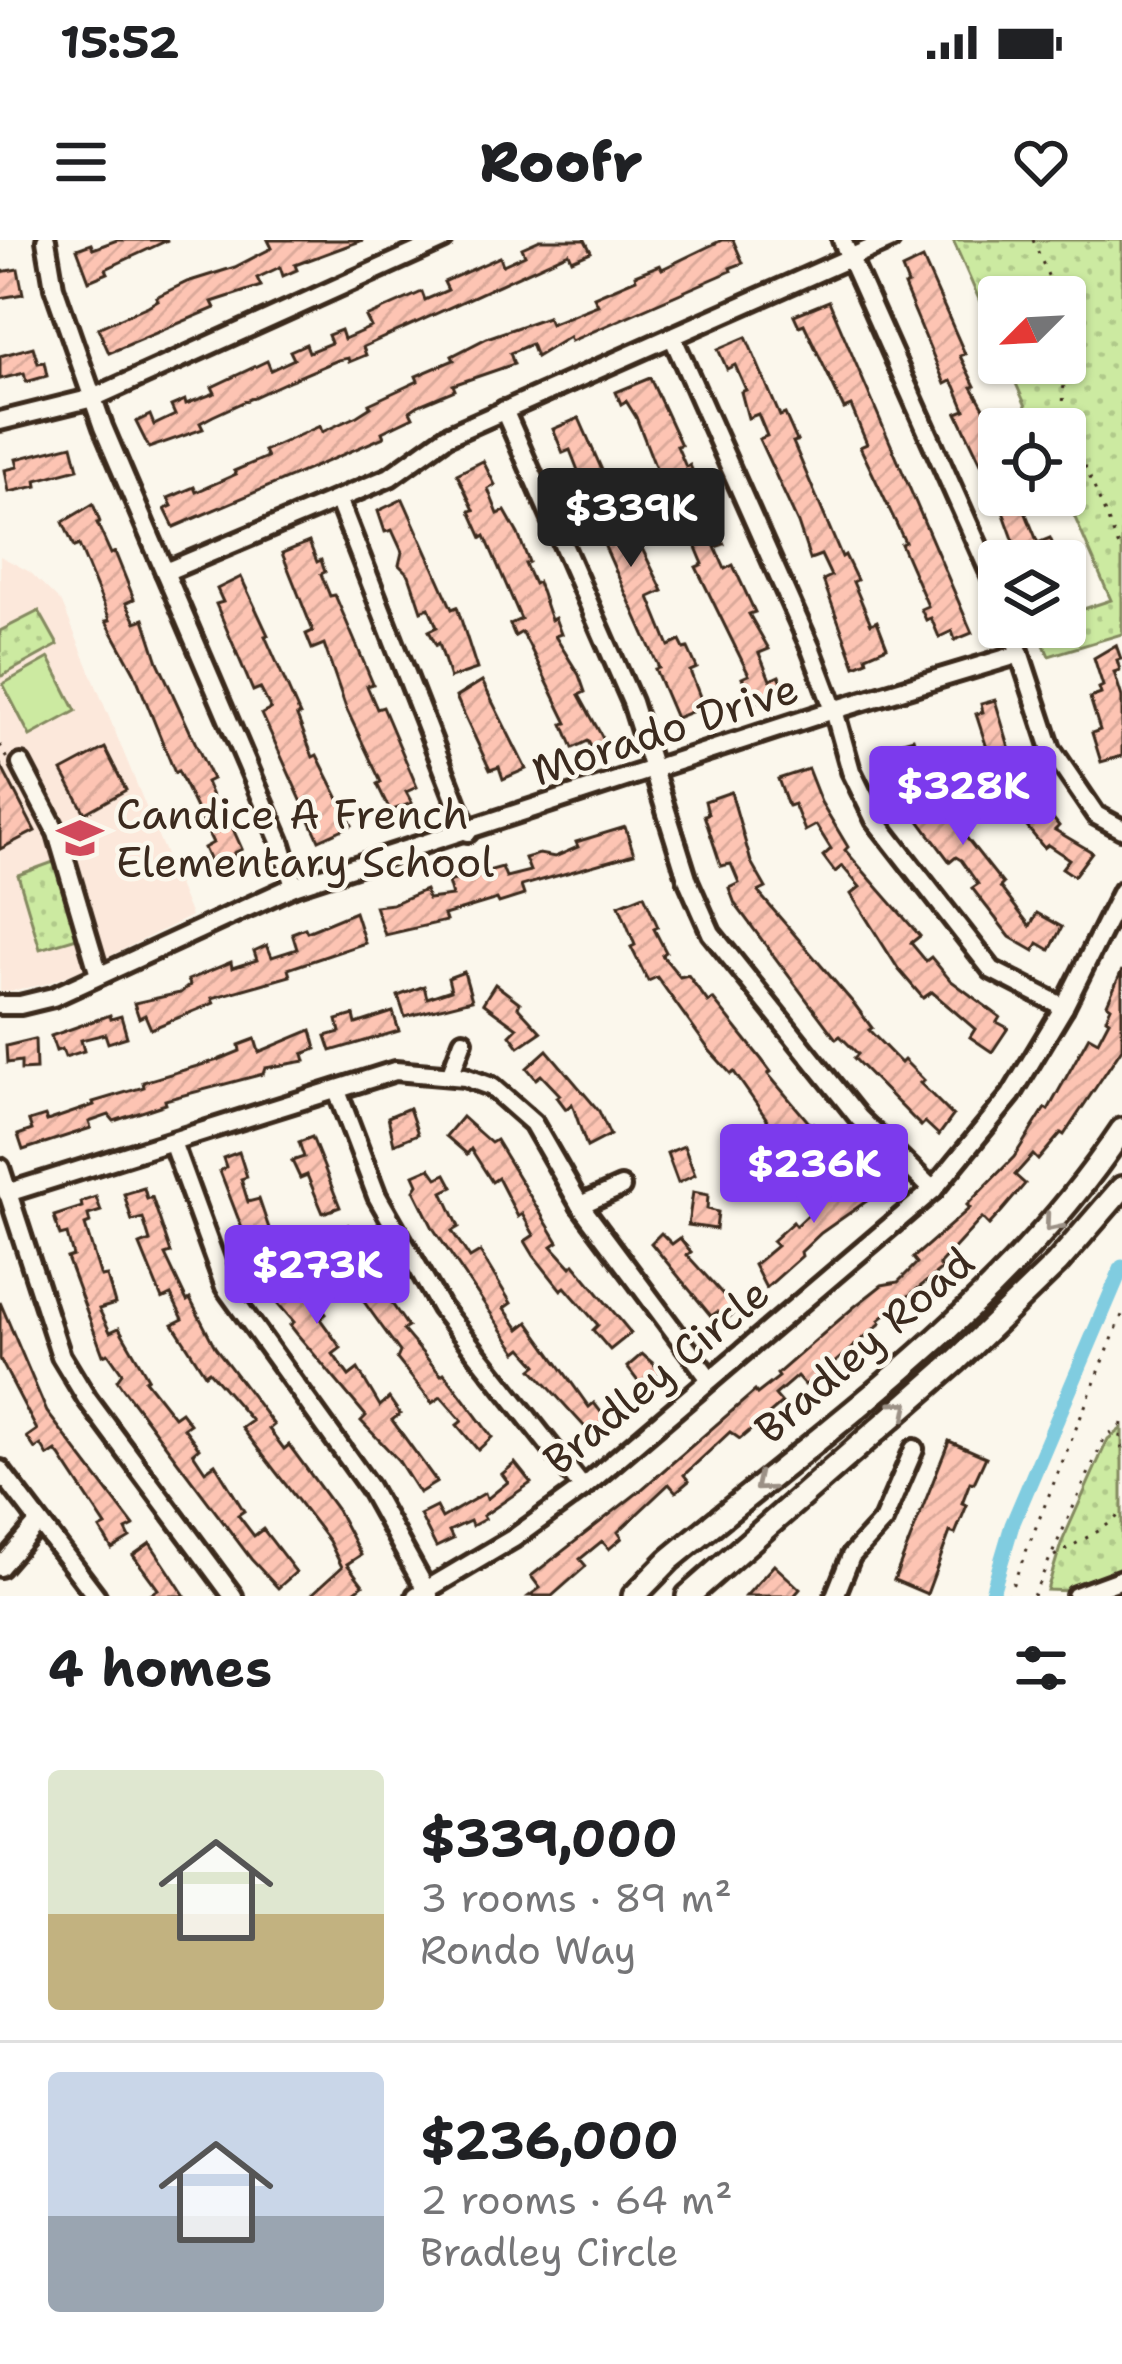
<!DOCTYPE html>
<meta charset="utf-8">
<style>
body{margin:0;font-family:"Shantell Sans",sans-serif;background:#f2f2f2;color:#202124;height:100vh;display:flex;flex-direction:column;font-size:45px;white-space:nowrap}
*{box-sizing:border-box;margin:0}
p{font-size:39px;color:#757577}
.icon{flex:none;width:66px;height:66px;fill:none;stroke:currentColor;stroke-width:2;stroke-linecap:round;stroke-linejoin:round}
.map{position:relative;height:1356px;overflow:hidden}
.panel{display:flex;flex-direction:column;background:#fff;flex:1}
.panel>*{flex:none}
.needle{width:78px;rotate:246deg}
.buttons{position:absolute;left:978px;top:36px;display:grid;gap:24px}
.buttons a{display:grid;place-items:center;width:108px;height:108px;border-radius:12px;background:#fff;box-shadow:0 3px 9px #0004;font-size:60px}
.price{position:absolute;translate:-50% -102px;padding:0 27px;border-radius:12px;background:#7c3aed;color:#fff;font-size:39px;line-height:78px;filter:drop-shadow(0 3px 6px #0008)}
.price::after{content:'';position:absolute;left:50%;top:72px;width:36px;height:27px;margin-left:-18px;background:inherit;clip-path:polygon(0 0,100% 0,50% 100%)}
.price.active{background:#222;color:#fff}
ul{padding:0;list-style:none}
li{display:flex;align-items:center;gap:36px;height:300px;padding:0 48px}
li+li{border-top:3px solid #e0e0e0}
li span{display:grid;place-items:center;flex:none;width:336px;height:240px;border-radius:12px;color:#555}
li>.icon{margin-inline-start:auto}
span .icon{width:144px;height:144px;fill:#fffc;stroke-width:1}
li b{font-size:51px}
h2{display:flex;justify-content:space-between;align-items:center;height:144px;padding:0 48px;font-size:51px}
.status{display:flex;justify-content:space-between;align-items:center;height:84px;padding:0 60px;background:#fff;direction:ltr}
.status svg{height:33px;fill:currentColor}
header{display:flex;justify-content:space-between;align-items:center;height:156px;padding:0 48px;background:#fff;font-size:54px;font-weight:800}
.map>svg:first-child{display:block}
.built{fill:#fce8db}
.green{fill:#cceaa1;stroke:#848a60;stroke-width:3}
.park{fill:url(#park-dots);stroke:#848a60;stroke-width:3}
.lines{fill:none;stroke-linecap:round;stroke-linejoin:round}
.canal{stroke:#80cce0;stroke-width:15}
.building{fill:url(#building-hatch);stroke:#3b2a1e;stroke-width:3}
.minor-casing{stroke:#3b2a1e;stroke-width:26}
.major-casing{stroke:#3b2a1e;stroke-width:30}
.path{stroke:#3b2a1e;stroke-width:3;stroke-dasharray:3 9;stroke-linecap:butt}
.minor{stroke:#fbf7ec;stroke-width:16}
.major{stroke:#fbf7ec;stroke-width:21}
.oneway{stroke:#9b9085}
.labels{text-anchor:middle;stroke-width:9;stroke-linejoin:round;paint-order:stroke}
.street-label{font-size:42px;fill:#3b2a1e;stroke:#fbf7ec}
.poi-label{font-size:42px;fill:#3b2a1e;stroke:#fbf7ec;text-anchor:start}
</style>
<div class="status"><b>15:52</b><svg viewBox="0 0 49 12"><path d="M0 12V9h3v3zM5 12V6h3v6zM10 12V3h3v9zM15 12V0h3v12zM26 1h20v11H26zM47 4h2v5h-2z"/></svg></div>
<header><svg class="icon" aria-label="menu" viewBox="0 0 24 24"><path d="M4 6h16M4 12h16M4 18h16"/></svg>Roofr<svg class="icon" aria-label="heart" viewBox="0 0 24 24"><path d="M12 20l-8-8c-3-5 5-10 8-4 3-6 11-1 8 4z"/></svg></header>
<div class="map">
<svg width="1122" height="1356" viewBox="0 0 1122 1356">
<defs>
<pattern id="park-dots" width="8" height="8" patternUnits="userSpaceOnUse" patternTransform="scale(3)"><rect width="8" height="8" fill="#cceaa1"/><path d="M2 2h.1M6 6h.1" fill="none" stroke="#b0c98a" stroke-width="1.8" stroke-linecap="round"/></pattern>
<pattern id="building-hatch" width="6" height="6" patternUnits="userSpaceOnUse" patternTransform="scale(3)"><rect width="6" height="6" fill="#fdc4b3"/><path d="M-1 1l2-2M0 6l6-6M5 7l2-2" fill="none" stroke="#daa99a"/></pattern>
</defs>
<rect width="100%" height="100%" fill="#fbf7ec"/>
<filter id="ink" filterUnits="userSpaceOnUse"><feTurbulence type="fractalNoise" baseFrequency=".00833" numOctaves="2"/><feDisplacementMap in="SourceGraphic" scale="24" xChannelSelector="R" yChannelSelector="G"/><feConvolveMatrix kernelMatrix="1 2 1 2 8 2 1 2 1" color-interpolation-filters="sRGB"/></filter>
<g filter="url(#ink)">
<!-- built -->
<path class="built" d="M0,316L30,332L62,363L191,676L84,729L46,744L11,751H0Z"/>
<!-- green -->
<path class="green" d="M49,418L76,471L30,496L3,444Z"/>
<!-- park -->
<g class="park">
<path d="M953,0H1122V394L1049,416L1036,387H1065V375L1111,360L1065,255V189H1036L1007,123H1065V57H999V105Z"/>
<path d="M39,371L58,405L0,437V391Z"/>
<path d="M56,621L77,698L40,709L18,635Z"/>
<path d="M1122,1188V1329L1074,1351L1047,1350L1061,1304L1108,1199Z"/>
</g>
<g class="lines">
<!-- canal -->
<path class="canal" d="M991,1356L1012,1285L1122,1027"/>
</g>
<!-- building -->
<g class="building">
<path d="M117,0H168L106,29L108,33L89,41L77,9L91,4L93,9Z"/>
<path d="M268,0H363L295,25L297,30L283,36L280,27L257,38L261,46L212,62L215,68L109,113L98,88L148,66L158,60L156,57L187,42L235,27L272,8Z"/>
<path d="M540,0H585L591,12L572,20L569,13L363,107L366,115L349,122L348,118L338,120L291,140L213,176L200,183L203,189L149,208L136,182L150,175L154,185L175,175L171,166L185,160L186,164L215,153L212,147L267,121L271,130L294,119L290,111L306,104L309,112L331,103L328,95L341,90L344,99L371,87L366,77L422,52L425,60L448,50L444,42L500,17L503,25L525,15L522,8Z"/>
<path d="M722,0H733L743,23L730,28L731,31L571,101L569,97L536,117L531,104L510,113L514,124L453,145L455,150L419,165L410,171L413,177L382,192L384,197L174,287L165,269L172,266L168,258L194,247L196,252L236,234L234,231L267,217L264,211L302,194L320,186L322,192L357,176L371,167L369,164L418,141L416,136L454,120L452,116L487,98L547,77L550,84L598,65L594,57L636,39L635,35L660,25L662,29Z"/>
<path d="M923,19L965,114L960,116L975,146L972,147L999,194V255H1031L1035,264L1024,269L1038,303L1050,298L1060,321H1021L1000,263L957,173L965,170L955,146L951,141L945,144L904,46L908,44L902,29Z"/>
<path d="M18,29L23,54L0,58V32Z"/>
<path d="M829,61L972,393L955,400L952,391L939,397L931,378L926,380L921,369L928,366L901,304L905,302L860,207L867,204L851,166L844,169L804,84L799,86L794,75Z"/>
<path d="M746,97L780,176L785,174L797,201L793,202L842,317L845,315L857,340L853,342L871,384L877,381L887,407L866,416L867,421L855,426L823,340L831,336L821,315L810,319L798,283L759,199L767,196L758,174L748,178L741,152L746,150L735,125L727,129L718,109Z"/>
<path d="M33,107L38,123L44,122L47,136L26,142L24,133L0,139V116Z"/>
<path d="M650,138L681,205L677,206L686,227L690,225L724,304L715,307L725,329L733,325L755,372L749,374L769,409L759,413L770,440L779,436L785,450L753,464L742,438L749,435L696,327L703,324L685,281L682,282L668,250L665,252L636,177L626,161L621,164L616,152Z"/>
<path d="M579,178L627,287L631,286L663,351L649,357L669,406L680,401L684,409L688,408L697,428L690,431L704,467L676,478L655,429L659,428L573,235L579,233L570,210L563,213L553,189Z"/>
<path d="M72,205L78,229L36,240L37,246L9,252L5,230L18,227L16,219Z"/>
<path d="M483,221L495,245L488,249L498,274L505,271L518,294L529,322L525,324L534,344L538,342L551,380L555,378L561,394L555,396L579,435L585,452L579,455L605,502L591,507L588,501L573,508L563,484L567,483L529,405L522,392L515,396L510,384L521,379L485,296L482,298L470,271L474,270L457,234Z"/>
<path d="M403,259L452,369L457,367L477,429L450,438L439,403L436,405L429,391L437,387L429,368L421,371L409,335L399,325L402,312L392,290L385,292L378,271Z"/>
<path d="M93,264L100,282L97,283L111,314L115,312L134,359L126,363L136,382L144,379L158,422L212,539L206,542L215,563L224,569L242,609L234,613L238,624L216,635L204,608L213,603L178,531L175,533L134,432L106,381L110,380L79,305L74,307L63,282Z"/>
<path d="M309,302L317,322L321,320L325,332L321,334L330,356L335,355L362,418L373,444L367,446L377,469L383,467L417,547L406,552L412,563L390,571L377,544L381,542L346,468L324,404L312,409L306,394L313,391L282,313Z"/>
<path d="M241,337L268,395L265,396L300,475L297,476L313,517L317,515L352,585L319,600L262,474L271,469L260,448L253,451L216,364L223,362L217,349Z"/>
<path d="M1116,405L1121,419L1117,420L1120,430L1114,432L1122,457V516L1101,522L1092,493L1100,490L1090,458L1101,454L1099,448L1103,446L1094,418Z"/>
<path d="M482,441L526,529L503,539L499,527L490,530L456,457Z"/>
<path d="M995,460L1012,517L1003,520L1007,531L983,539L976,512L987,508L976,474L983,472L981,464Z"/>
<path d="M913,498L922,530L947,570L949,568L961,585L958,587L1003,644L1000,647L1030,686L1037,673L1062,687L1050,710L1038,703L1034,711L1010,697L972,648L978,644L961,620L956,617L950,622L911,570L903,557L907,555L893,533L889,534L884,520L889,518L885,506Z"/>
<path d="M105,508L126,550L85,573L62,531Z"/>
<path d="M0,524L35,591L0,609Z"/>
<path d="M808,529L821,562L848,607L845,610L920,696L911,703L926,721L931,717L950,740L1000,777L997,782L1008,788L992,812L970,797L975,789L932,752L923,758L899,730L851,654L860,647L842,626L835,632L823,616L831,609L816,585L805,591L794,564L788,566L778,539Z"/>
<path d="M1020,543L1027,553L1031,550L1059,586L1055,590L1092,612L1074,636L1062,628L1069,619L1048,605L1044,608L1002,556Z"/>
<path d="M731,552L751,622L766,648L758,652L855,765L872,788L869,790L901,823L904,820L924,840L920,843L953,876L939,895L925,882L921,886L854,818L858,814L840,796L836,799L735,664L729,648L739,643L731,624L721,626L704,575L708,574L705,561Z"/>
<path d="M625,587L634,614L521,646L524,655L499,663L497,659L444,675L446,681L385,695L375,666L392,664L425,650L428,659L452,656L448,642L502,627L506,637L530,631L525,618L539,614L555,617L578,607L576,602Z"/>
<path d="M644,655L658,687L654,689L666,712L662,715L680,737L688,735L708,762L713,759L762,820L771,832L768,834L811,885L813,883L827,897L824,900L828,905L813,920L785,894L780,898L734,832L731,834L710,811L657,737L648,741L631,707L635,705L619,665Z"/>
<path d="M355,672L365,703L288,729L290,736L212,758L214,763L151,789L145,775L139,778L134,763L180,753L190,745L188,740L231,722L232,728L257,720L254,711L267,705L272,717L297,709L292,693L305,688L307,692Z"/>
<path d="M1122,730V808L1064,895L1061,893L1038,920L1033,915L1015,935L1025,944L1002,971L989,985L982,978L939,1025L942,1029L879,1080L881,1083L832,1125L805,1145L797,1136L775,1155L782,1163L740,1199L730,1192L684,1235L689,1241L676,1252L669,1244L618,1292L622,1298L609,1309L602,1301L580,1319L586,1326L552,1356H529L540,1348L531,1336L641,1250L755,1151L757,1154L779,1137L777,1134L854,1067L882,1045L898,1042L917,1023L913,1018L970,968L967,965L1014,917L1045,868L1048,870L1089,796L1098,801L1109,780L1106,778L1111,767L1107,764Z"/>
<path d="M464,732L472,760L405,777L398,756L424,746L427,758L451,750L448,738Z"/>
<path d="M495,744L520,763L518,767L541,792L519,807L510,795L517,788L483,763Z"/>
<path d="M393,772L399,791L331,811L326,796L340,792L337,780L354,775L356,784Z"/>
<path d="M110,775L111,779L121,776L127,797L108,803L105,794L81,800L84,811L65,817L62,809L56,811L51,796Z"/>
<path d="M311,790L316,809L303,814L305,821L265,828L263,834L165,860L166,864L114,881L109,875L89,882L91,888L23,910L18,895L32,890L29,881L45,876L47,881L94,865L93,862L144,847L143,842L218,820L240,811L239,805L255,799L259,812Z"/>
<path d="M35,799L36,829L21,830V821L7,823L6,806Z"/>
<path d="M547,810L599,871L610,895L587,907L572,864L566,869L557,857L560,855L541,835L536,839L527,828Z"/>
<path d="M409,868L418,894L394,904L388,877Z"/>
<path d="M462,877L491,903L496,900L558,1002L552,1006L571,1027L574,1024L631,1093L610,1110L593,1090L598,1085L565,1047L561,1050L534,1016L525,1001L534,995L522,974L518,977L498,938L492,942L471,909L467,914L446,896Z"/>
<path d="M312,897L340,967L323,973L307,935L300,938L292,921L304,917L299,902Z"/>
<path d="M684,906L695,935L678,943L667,913Z"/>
<path d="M239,912L247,937L241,939L248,962L259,959L276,1009L272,1011L296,1056L307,1048L326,1074L320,1079L341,1108L333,1114L349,1136L358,1129L380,1166L389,1158L400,1174L392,1180L437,1242L419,1253L398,1220L361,1181L366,1176L297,1094L290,1085L294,1082L273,1058L258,1030L220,931L226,927L223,918Z"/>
<path d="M861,926L877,944L864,954L868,960L821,993L801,1012L802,1016L766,1048L754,1025L777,1006L772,1001L793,982L796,986Z"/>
<path d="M430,928L437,938L446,934L453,947L443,952L459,987L452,991L470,1018L480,1012L511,1063L504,1068L519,1089L528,1082L589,1167L594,1163L610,1184L594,1197L532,1129L537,1125L522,1108L517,1112L433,988L414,950L418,944L414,935Z"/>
<path d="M144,948L147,959L152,957L171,1013L165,1015L187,1061L190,1059L215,1107L274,1185L269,1189L284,1209L289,1205L337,1270L361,1315L347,1324L363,1345L349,1356H310L342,1327L329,1301L242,1188L252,1181L209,1131L205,1134L173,1084L183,1079L171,1055L162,1059L140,1005L150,1001L143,978L132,981L124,954Z"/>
<path d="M693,952L708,955L707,969L718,972L716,989L688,985Z"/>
<path d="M96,957L101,971L88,975L90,983L85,985L101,1037L107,1036L115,1064L99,1069L110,1092L119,1088L148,1138L145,1140L174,1177L181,1172L190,1184L184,1188L199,1208L193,1213L205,1231L215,1224L244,1271L238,1275L254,1296L263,1289L296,1332L278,1348L251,1319L124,1150L117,1140L122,1133L108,1113L103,1115L67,1018L73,1016L67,994L60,996L54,976L82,967L81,962Z"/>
<path d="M348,985L364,1015L360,1017L408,1087L403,1090L441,1135L444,1133L492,1197L478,1210L457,1185L462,1181L441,1157L432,1163L397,1119L400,1112L344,1034L333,1012L343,1006L337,992Z"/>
<path d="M661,993L672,1004L680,998L691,1012L687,1015L737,1070L725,1081L717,1072L711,1076L651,1003Z"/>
<path d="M0,1062L47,1172L134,1286L126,1290L130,1298L112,1309L100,1289L106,1286L60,1216L56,1211L48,1216L41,1205L35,1209L27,1197L37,1190L0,1119Z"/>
<path d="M642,1114L663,1132L643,1148L627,1127Z"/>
<path d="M949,1201L986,1217L974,1243L970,1242L962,1263L967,1265L955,1294L950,1292L927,1354L894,1340Z"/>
<path d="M515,1223L531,1243L483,1276L485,1279L472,1286L470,1281L449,1291L453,1299L436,1307L420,1275L436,1267L442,1278L485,1253L487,1259L508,1242L502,1234Z"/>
<path d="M150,1303L170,1333L185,1356H147L158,1349L133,1315Z"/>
<path d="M774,1325L800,1349L794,1356H746Z"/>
</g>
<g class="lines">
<!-- minor casing -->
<g class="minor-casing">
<g id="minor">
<path d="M46,0L54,47L103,187L280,601L294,646"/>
<path d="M842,0L999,353"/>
<path d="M672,96L811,409L834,470L851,531L875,580L992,730L1064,767"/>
<path d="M504,170L632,462L688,641L711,693L859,878L933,950"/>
<path d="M0,181L93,158L443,0"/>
<path d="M338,259L468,592"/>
<path d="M165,332L390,237L447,196L890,0"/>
<path d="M1011,387L1051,509L1096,575L1122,589"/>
<path d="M21,524L57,593L99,735"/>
<path d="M0,765H20L53,757L294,646L834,470L1020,414"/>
<path d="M451,833L463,801"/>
<path d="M337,851L377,956L441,1068L583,1248"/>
<path d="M172,902L225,1047L369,1247L429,1355"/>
<path d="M0,928L61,1116L87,1159L233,1356"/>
<path d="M7,953L395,831L465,837L492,847L533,883L580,965L709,1138"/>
<path d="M580,965L621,947"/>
<path d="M0,1230L96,1356"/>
<path d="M0,1327L39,1282"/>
<path d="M416,1356L514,1298L583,1248L933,950L1011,855L1064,767L1122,651"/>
<path d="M835,1356L851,1316L883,1281L914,1209"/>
<path d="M1076,1356L1122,1339"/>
</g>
</g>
<!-- major casing -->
<g class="major-casing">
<g id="major">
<path d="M634,1356L669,1320C829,1188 1005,1065 1122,890"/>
<path d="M688,1356L956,1121L1057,1023L1122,948"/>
</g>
</g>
<!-- path -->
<g class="path">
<path d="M1033,0L1057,57"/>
<path d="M1065,90L1068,93L1065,95"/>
<path d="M1059,123L1064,136L1063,173L1122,314"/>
<path d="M0,505L8,519"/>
<path d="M1122,1183L1119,1202L1122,1208"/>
<path d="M1054,1316L1102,1289L1122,1273"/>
<path d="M1008,1356L1122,1075"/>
<path d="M1033,1356L1105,1197L1120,1186"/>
</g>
<!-- minor -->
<use href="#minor" class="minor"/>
<!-- major -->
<use href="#major" class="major"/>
</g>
<!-- one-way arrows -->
<defs><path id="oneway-chevron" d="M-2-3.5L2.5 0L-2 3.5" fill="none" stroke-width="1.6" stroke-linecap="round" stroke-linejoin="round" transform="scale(3)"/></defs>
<g class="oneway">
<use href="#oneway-chevron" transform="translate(1052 984) rotate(130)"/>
<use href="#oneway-chevron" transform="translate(902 1168) rotate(-41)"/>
<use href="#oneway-chevron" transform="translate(762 1244) rotate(140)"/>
</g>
</g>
<!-- icons -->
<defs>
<g id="school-bare" transform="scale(3.6)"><path d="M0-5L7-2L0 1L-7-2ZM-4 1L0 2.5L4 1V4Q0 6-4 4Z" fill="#d1495b" stroke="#fbf7ec" stroke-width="2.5" paint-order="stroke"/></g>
</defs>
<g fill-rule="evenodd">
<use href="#school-bare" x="80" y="598"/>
</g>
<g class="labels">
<!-- street labels -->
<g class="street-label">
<text transform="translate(665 489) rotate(-18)" y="15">Morado Drive</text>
<text transform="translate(864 1105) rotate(-41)" y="15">Bradley Road</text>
<text transform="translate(656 1136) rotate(-40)" y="15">Bradley Circle</text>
</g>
<!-- poi labels -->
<g class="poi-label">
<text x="116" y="589">Candice A French<tspan x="116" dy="48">Elementary School</tspan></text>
</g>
</g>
</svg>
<div class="buttons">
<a><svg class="needle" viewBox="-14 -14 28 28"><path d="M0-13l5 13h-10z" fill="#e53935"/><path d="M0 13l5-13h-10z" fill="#757577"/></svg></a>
<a><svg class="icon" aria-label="locate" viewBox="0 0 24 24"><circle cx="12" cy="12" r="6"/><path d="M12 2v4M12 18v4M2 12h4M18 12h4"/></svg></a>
<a><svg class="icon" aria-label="layers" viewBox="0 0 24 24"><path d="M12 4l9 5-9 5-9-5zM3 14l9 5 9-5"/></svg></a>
</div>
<b class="price active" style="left:631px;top:330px">$339K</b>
<b class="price" style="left:963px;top:608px">$328K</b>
<b class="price" style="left:814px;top:986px">$236K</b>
<b class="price" style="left:317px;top:1087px">$273K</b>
</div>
<section class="panel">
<h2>4 homes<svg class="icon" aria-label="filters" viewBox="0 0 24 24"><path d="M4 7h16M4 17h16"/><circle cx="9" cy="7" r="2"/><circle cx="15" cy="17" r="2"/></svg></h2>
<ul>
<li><span style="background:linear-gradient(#dfe7d0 60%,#c2b280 0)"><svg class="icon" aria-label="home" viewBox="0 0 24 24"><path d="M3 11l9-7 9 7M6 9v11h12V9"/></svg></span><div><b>$339,000</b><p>3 rooms · 89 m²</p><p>Rondo Way</p></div></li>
<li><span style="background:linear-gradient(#c9d6e8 60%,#9aa5b1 0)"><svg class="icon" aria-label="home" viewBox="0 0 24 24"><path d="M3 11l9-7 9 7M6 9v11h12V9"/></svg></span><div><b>$236,000</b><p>2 rooms · 64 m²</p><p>Bradley Circle</p></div></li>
</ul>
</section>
